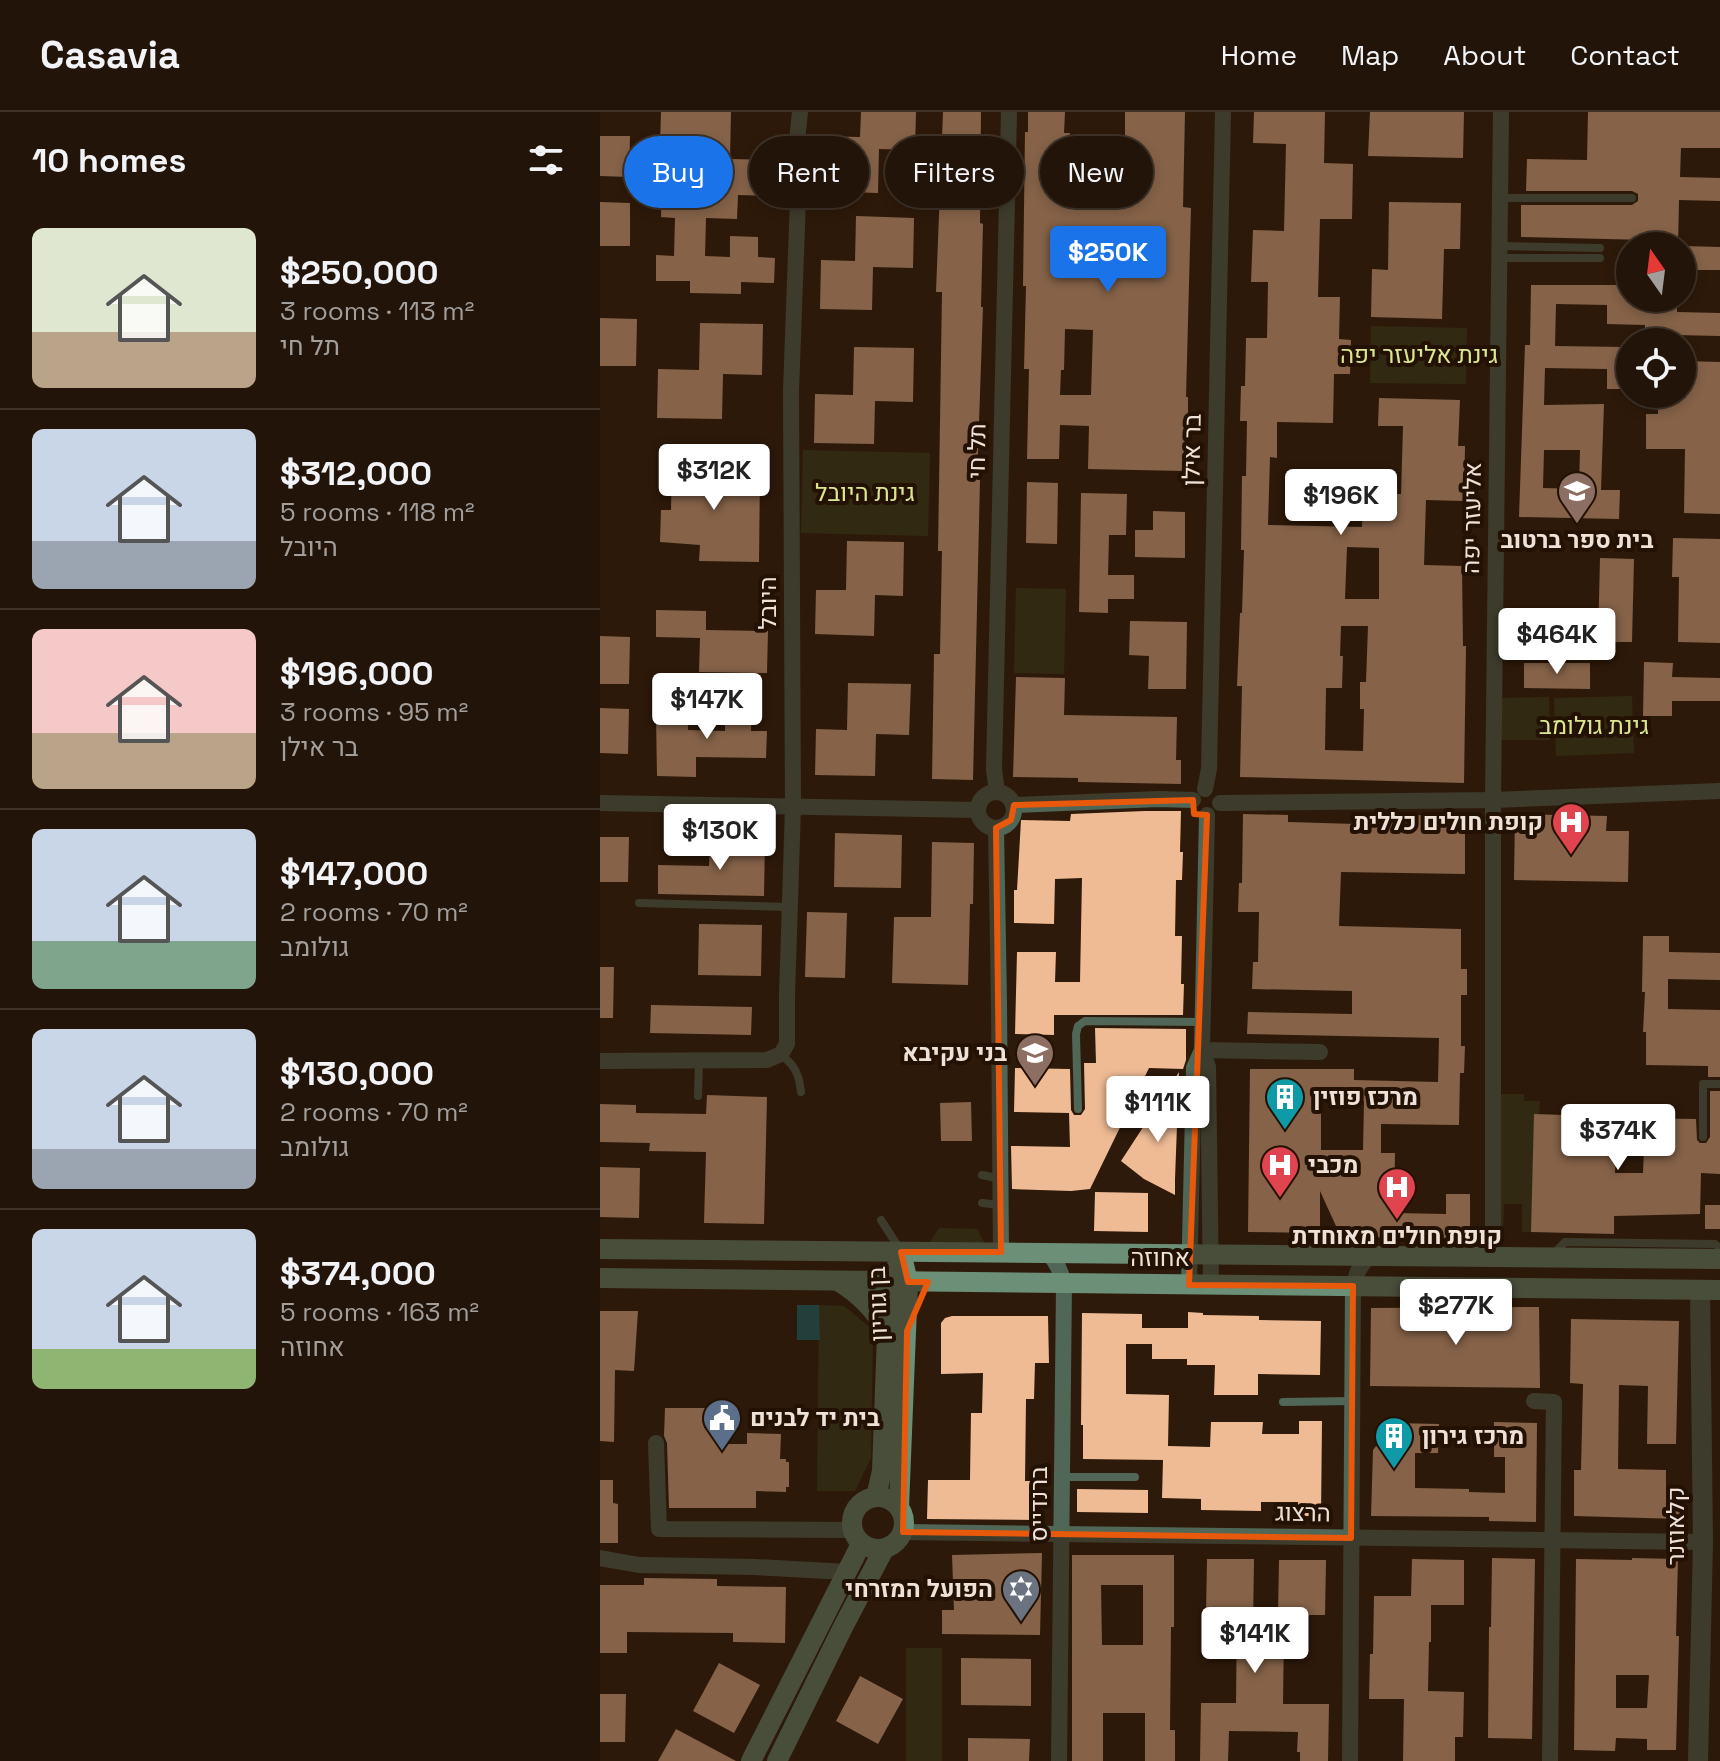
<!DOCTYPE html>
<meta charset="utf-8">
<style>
body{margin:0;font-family:"Space Grotesk",Heebo,sans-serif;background:#2a1d12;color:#f1f3f6;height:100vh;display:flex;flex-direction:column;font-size:30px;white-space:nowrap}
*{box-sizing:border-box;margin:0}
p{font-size:26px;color:#a29e9c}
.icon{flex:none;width:44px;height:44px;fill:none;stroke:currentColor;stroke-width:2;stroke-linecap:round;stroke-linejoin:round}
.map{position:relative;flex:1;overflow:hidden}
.drawer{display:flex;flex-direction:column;background:#221408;width:600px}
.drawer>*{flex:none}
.banner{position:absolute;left:24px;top:24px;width:760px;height:72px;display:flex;gap:16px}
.needle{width:52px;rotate:346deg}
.buttons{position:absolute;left:1016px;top:120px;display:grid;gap:16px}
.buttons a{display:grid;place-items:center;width:80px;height:80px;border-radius:50%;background:#221408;box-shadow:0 4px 12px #0003,0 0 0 2px #3f3329;font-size:40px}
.price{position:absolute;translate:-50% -68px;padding:0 18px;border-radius:8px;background:#fff;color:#222;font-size:26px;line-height:52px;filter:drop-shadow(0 2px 4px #0008)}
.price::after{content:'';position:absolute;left:50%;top:48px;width:24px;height:18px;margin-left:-12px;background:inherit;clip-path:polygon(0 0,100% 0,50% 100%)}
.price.on{background:#1a73e8;color:#fff}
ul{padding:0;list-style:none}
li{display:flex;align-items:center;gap:24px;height:200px;padding:0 32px}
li+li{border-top:2px solid #3f3329}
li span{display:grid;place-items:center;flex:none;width:224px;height:160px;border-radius:12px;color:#555}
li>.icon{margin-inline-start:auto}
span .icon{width:96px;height:96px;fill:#fffc;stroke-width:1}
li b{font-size:34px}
h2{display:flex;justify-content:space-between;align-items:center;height:96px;padding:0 32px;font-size:34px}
.tag{padding:0 28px;border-radius:36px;background:#221408;box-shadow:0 4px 12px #0003,0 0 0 2px #3f3329;font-size:28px;line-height:72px}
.tag.on{background:#1a73e8;color:#fff}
header{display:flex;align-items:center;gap:48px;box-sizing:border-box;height:112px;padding:0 40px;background:#221408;border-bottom:2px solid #3f3329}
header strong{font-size:38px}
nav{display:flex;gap:44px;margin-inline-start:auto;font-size:28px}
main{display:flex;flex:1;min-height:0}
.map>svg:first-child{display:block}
.green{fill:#393d1d}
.water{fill:#156e78}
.building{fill:#efbb95;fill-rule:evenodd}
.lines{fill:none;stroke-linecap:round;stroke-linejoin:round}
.service{stroke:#506657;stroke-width:8}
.minor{stroke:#506657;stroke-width:16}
.tertiary{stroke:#506657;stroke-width:20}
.secondary{stroke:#6b8f77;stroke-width:20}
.marked{fill:none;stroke:#e8590c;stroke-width:6;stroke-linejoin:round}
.labels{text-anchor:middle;stroke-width:8;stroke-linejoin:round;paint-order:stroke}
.park-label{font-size:24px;fill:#dae690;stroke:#231103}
.street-label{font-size:24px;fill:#eee1d7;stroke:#231103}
.poi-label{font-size:24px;font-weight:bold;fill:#eee1d7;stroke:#231103;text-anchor:start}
</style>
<header>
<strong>Casavia</strong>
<nav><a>Home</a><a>Map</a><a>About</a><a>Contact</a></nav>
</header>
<main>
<section class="drawer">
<h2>10 homes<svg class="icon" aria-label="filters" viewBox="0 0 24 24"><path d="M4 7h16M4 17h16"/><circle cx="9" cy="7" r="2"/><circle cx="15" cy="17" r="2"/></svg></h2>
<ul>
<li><span style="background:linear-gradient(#dfe7d0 65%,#b9a48a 0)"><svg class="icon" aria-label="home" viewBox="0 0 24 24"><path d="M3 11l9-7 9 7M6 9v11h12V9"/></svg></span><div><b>$250,000</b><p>3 rooms · 113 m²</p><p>תל חי</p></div></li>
<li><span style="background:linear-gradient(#c9d6e8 70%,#9aa5b1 0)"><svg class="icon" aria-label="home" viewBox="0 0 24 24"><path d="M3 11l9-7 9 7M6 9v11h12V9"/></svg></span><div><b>$312,000</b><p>5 rooms · 118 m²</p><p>היובל</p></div></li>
<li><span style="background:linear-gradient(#f6c9c9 65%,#b9a48a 0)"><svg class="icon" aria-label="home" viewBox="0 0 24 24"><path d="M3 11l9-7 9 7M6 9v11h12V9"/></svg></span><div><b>$196,000</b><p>3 rooms · 95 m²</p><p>בר אילן</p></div></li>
<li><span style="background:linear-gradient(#c9d6e8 70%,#7fa58c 0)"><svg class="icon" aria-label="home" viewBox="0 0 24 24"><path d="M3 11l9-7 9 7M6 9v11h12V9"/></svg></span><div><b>$147,000</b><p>2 rooms · 70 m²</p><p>גולומב</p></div></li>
<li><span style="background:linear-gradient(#c9d6e8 75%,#9aa5b1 0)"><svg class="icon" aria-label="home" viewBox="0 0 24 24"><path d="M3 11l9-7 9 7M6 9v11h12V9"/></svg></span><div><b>$130,000</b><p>2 rooms · 70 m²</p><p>גולומב</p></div></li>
<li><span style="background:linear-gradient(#c9d6e8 75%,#8fb573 0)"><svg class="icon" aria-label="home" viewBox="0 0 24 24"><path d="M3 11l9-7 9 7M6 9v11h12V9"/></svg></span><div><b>$374,000</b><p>5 rooms · 163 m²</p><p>אחוזה</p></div></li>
</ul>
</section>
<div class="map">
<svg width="1120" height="1649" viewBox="0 0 1120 1649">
<rect width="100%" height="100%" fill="#2e1a0a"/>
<!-- green -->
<g class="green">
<path d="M771,214L867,216L866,272L770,271Z"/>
<path d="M203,338L330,341L328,424L201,421Z"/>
<path d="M416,476L466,477L464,562L414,561Z"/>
<path d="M1032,584L1034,641L956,644L954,586Z"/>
<path d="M949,585L950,628H901V586Z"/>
<path d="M893,982H924V989H940L931,1120H922V1092H904L903,1120L893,1119Z"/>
<path d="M339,1116L377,1117L385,1132L330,1130Z"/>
<path d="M219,1193L244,1194L273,1218L271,1346L255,1379H217Z"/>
<rect x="306" y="1536" width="36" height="113"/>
</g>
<!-- water -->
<path class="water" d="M197,1193H219L220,1228H197Z"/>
<!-- building -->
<g class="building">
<path d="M61,0H131L130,47L170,48L169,84L138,83L137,107L106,106L105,144L130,145V124L158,125V145L175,146L174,171L141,170V182L90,181V169H56V143L74,144L75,106L61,105L62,75H84L85,32H60Z"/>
<path d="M261,0H316L315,38L279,37L278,81L216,79L217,24L260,25Z"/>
<path d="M343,0H381L380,111L383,112L381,195H383L377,368H380L373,668L332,667L334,542H340L342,439H338L342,180H336Z"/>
<path d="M428,0H465L464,21H470V49L525,51V0H585L583,95L591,96L586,285H588V316H585L584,359L488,357L489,314L460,313L459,347H427L429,257H424L426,174H423L425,20H428ZM465,217L493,218L491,283H460L461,258H464Z"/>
<path d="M654,0H725L724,51L753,52L752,107H720L718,185H740L739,227L751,228L750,262H734L733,311L677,310V346L670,345L668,413L762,415L763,381L801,382L803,314H778L779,286L860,288L858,334H865L864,389L826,388L824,453L862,454L863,534H866L864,671L640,665L642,574H637L640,501H642L644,438H641L642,364H646L647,309H640L641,274H645L646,226H667L668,170H651L653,118L684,119L686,32L653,31ZM747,435L779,436V487H745ZM741,514H768L766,570H760V597H764L763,639L725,638L726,576H742L743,544H740Z"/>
<path d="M770,0H864L863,46L768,44Z"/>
<path d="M988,0H1120V36H1081L1080,65L1120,66V89L1079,88L1078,134H1046L1047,128L921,125V93H1032L1038,89V82L1032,79H926L927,47L987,48Z"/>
<path d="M0,24H30L29,65L0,64Z"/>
<path d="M0,90L30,91V134H0Z"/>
<path d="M789,90L861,91L860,137H844L842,207L771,205L772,157L788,158Z"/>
<path d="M256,104L314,106L313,156L273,155L272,198L220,197L221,148L255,149Z"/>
<path d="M1082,134L1120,135V158H1082Z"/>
<path d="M931,173H1029V186H1077V200L1120,201V224L1076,223V230H1045V213L1007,212V193L956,192L955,234L1024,235V277H1007V257L945,256L944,293L1004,292L1001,378H1020L1019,407L919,405L925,233H930ZM944,338H980L979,377L943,376Z"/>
<path d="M0,206L37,207L36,254H0Z"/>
<path d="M100,211L163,212L162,263L123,262L122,307L57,306L58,257L99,258Z"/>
<path d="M254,235L314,236L313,290L275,289L274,332L214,331L215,282L253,283Z"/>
<path d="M1082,249L1120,250V402L1084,401L1085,337H1046V302H1058V282H1082Z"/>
<path d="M72,349L116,350V359H160L159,450L99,449L100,433L60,430L61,398H71Z"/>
<path d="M427,370L458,371L457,432L426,431Z"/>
<path d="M481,381L527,382L526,423H509L508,463H534V487H508V501L479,500Z"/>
<path d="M553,399L585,400V446L535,445V418H553Z"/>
<path d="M1073,426L1120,427V531L1078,530L1079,465H1072Z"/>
<path d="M247,429L304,430L303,484L275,483L274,524L215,522L216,478H246Z"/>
<path d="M1000,446L1034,447L1032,530H998Z"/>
<path d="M56,498L106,499V518L168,519L167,561L99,560L100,526L56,525Z"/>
<path d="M530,509L587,510L586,577H548L549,544L529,543Z"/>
<path d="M0,524L30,525L29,572H0Z"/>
<path d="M1044,550L1073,551L1072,565L1120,566V589H1072V604H1043Z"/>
<path d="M924,551H990V577L924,576Z"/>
<path d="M416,565L465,566L464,603L577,605L576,648H581V672L478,670V666L413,665Z"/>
<path d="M248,571L311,572L309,623L276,622L275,664L215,663L216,617L247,618Z"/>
<path d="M125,587L152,588L151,619H167L166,646L96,645V665L57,664L56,604L88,605V618L125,619Z"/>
<path d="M0,596L29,597L28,642L0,641Z"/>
<path d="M545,699H581L580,740H583L582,768H576L575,824H582L581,872H584L583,903H454V923L415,922L417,840H456L455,870H480L482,766L455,767L454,812L414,811V778H417L421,708L470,709L471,702Z"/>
<path d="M643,702L688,703V710L756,712L757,702L865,704V762L741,760L739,814L861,817V857H867V883H861V934H865L864,961H860L859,1013L781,1012V1041H795L794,1101L846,1102V1082H870V1126L741,1125L720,1079V1121L648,1120L650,957H754V968L838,970L839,926L647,922L648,900L752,902V879L652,877L653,850H658L659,800H638L639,771H642ZM721,989H764L763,1038H721Z"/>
<path d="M915,702L1007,704L1006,719H1029L1028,770L914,768Z"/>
<path d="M235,721L302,723L301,776L234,775Z"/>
<path d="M0,725H29L28,770H0Z"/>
<path d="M110,727L165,728L164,784L58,782V753L109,754Z"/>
<path d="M332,730L374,731L373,792H370L368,873L292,871L294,805H331Z"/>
<path d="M207,800L247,801L245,866L205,865Z"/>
<path d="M99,812L162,813L161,864L98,863Z"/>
<path d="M1043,824H1069V840L1120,841V868L1068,867V897L1120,898V965H1108V954L1046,953V920H1043L1045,880H1042Z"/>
<path d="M0,855H14L13,906H0Z"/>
<path d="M51,893L152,895L151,923L50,921Z"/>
<path d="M495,916L586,917V948L583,957L549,956L490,1077L471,1079L412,1077L411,1034L470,1035L469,1001L414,1000L415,956L470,957L471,998L474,1003H481L485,997L484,951H496Z"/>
<path d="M579,960L575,1067V1083L544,1067L521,1049Z"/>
<path d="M1110,979H1120V1062L1101,1061L1100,1102L1014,1104V1122L931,1120L934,1002L996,1004L995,1036H1016L1015,1061H1043L1044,1036H1027L1028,1006L1096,1007L1097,1028L1100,1031H1106L1110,1025Z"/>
<path d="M107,983L167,985L164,1112L104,1111L106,1040L49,1039L50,1031L0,1030V992L36,993V1001L106,1002Z"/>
<path d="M371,990L372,1029H341L340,991Z"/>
<path d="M0,1055L40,1056L39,1106L0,1105Z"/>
<path d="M495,1080L548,1081V1120L494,1119Z"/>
<rect x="1105" y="1093" width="15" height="24"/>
<path d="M939,1195L940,1276L770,1274L771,1196Z"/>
<path d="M0,1199H38L34,1259L15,1258L14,1330L0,1329Z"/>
<path d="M588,1200L603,1201V1203L659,1204V1208L721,1209L720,1263L658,1262V1283H614L615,1253H587V1247H552V1232H526V1282L569,1283L568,1334L610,1335L611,1310H663L662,1322H699V1309H722L721,1404H698V1390H661V1399L601,1398V1387L562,1386L563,1348L483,1347V1313H481L482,1201L542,1202V1216H588Z"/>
<path d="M352,1204H448L449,1251H435L434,1287H426L425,1369H437V1408L327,1407L328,1368H370L371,1301H382L383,1261L341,1262V1211L345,1206Z"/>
<path d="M971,1207L1079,1209L1076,1332H1047L1048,1274L1019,1273L1018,1357L1066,1358V1386H1080V1407L974,1404V1358H981L983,1272L970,1271Z"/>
<path d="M65,1296H125L124,1332H147V1321L181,1322L180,1347H186V1350H189V1375H186V1380L156,1379V1396H69L67,1331L64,1324Z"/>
<path d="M894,1310L937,1311L936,1410L889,1409V1405L771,1404L773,1338L794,1311L839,1312L838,1341H815V1376L869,1377V1380L905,1381V1345H894Z"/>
<path d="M0,1368H13V1391L18,1392V1431H0Z"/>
<path d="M477,1377L548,1378V1401L477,1400Z"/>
<path d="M442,1441L440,1523L342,1522V1498H354L352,1443Z"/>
<path d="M472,1443H574V1515H571L570,1618H575V1649H545V1601H503V1649H472ZM501,1473H543V1533H502Z"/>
<path d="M892,1446L935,1447L932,1627L888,1626L889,1515H891Z"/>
<path d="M1032,1446L1078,1447L1076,1524H1079L1076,1638H1047V1627L1016,1626L1015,1639L974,1638L976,1447L1032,1448ZM1016,1563H1049L1047,1596H1016Z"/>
<path d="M607,1447H654L653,1515L684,1516L683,1592H729L728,1649H700V1640H697L698,1620L629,1619L628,1649H600L601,1591H636L637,1502H606Z"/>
<path d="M812,1447L864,1448V1493H831V1530H829L828,1579L864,1580L863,1625H855V1649H803L804,1587H769L770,1542H773L774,1484H811Z"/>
<path d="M679,1448H726L725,1503H678Z"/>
<path d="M44,1466L117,1467V1474L186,1475L185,1531L133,1530V1521L27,1520V1541H0V1473H44Z"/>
<path d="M361,1546L431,1547V1594L361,1593Z"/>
<path d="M119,1551L160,1573L134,1621L93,1599Z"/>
<path d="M260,1564L303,1587L278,1632L236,1609Z"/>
<path d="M0,1582H26L25,1630H0Z"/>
<path d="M76,1617L136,1649H58Z"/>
<path d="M368,1626L430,1627L429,1649H368Z"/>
</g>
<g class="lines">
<!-- service -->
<g class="service">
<path d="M900,86H1032"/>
<path d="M900,134L1000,136"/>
<path d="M900,146H1000"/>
<path d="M39,791L190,795"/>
<path d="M181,943C195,953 199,962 201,980"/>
<path d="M98,984L99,948"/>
<path d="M478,997L476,922L478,914L485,909L602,910"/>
<path d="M1103,1025V972H1120"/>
<path d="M382,1063L401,1067"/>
<path d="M382,1091L400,1093"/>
<path d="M281,1108L301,1139"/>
<path d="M952,1143L965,1130L1115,1132L1120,1137"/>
<path d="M683,1290L752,1289"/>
<path d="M463,1365H535"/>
</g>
<!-- minor -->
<g class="minor">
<path d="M605,677L609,657L623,0"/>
<circle cx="396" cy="698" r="18"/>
<path d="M397,680L394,657L409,0"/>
<path d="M0,691L378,698"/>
<path d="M620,691L893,688L1120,679"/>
<path d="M414,693L559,687L593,688"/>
<path d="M607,703L602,938L608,955L611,1173"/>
<path d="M396,716L399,890L401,1140"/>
<path d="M602,938L720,940"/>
<path d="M0,949L167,948L181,942L187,932V883L193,695L191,279L198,87L196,38L200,0"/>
<path d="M448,1141C457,1150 461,1159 464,1172L459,1649"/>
<path d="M880,1145L890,1129L893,1119V688L901,0"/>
<path d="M589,1173L594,956L602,938"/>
<path d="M934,1289L954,1290L950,1649"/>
<path d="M56,1331L59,1417L252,1418"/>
<path d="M303,1420L1103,1430"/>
<path d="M0,1446L39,1453L155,1455L247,1460"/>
<path d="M750,1649L753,1174L758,1159L768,1144"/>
</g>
<!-- tertiary -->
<path class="tertiary" d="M1098,1649L1103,1430L1100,1178"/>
<!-- secondary -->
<g class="secondary">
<path d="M0,1137L1120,1147"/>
<path d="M0,1166L1120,1178"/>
<path d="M238,1169C259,1182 273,1196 287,1218"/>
<circle cx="278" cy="1411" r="26"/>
<path d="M276,1385L282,1359L289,1170L294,1158"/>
<path d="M299,1395L308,1170L301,1140"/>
<path d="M151,1649L261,1432"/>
<path d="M177,1649L243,1515L284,1437"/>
</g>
</g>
<!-- marked area -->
<path d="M0 0H1120V1649H0ZM593,688L594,702L607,703L589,1173L753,1174L751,1426L303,1420L307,1219L328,1170H308L301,1140H401L396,716L411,708L414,693Z" fill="#2e1a0a" fill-opacity=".55" fill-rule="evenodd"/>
<path class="marked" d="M593,688L594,702L607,703L589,1173L753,1174L751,1426L303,1420L307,1219L328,1170H308L301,1140H401L396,716L411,708L414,693Z"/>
<!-- icons -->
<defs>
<g id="school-pin" transform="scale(2)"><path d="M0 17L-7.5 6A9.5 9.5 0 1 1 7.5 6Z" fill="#8d6e63" stroke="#231103"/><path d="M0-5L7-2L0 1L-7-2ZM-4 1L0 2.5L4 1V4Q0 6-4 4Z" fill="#fff"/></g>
<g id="hospital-pin" transform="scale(2)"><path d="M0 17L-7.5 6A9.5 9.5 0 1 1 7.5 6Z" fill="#e0444e" stroke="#231103"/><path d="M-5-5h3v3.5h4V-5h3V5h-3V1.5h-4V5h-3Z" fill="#fff"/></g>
<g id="building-pin" transform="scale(2)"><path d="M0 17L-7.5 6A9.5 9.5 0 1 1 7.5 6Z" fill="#0f9aa8" stroke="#231103"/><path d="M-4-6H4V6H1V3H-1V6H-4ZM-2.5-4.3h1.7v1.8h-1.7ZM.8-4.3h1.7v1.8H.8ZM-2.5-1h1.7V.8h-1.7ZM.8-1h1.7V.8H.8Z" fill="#fff"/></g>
<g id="civic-pin" transform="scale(2)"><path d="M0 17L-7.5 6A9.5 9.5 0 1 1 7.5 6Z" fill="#5c6f8a" stroke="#231103"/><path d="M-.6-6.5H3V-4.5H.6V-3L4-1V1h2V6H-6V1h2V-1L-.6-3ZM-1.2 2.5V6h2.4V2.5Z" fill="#fff"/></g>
<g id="synagogue-pin" transform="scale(2)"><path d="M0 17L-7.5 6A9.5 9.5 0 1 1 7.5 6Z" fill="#6b7280" stroke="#231103"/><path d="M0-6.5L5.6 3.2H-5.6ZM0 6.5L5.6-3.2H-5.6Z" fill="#fff"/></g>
</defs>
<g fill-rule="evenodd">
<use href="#school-pin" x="977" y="379"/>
<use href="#hospital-pin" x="971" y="710"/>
<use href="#school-pin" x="435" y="941"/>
<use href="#building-pin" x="685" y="985"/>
<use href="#hospital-pin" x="680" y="1053"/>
<use href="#hospital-pin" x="797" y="1075"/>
<use href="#civic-pin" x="122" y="1306"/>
<use href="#building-pin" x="794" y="1324"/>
<use href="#synagogue-pin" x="421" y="1477"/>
</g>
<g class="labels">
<!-- park labels -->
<g class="park-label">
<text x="819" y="251">גינת אליעזר יפה</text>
<text x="265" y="389">גינת היובל</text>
<text x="994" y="622">גינת גולומב</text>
</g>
<!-- street labels -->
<g class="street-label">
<text transform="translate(592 338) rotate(-89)" y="8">בר אילן</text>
<text transform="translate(377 339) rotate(-89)" y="8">תל חי</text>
<text transform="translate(872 406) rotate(-89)" y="8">אליעזר יפה</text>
<text transform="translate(168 491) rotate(-90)" y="8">היובל</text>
<text x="560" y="1154">אחוזה</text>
<text transform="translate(278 1192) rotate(-92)" y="8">בן גוריון</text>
<text transform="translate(439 1392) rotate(-90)" y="8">ברנדייס</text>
<text transform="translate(703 1401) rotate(1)" y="8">הרצוג</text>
<text transform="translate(1076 1414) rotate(-90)" y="8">קלאוזנר</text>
</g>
<!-- poi labels -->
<g class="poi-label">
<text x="977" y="436" text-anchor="middle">בית ספר ברטוב</text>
<text x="943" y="718" text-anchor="end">קופת חולים כללית</text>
<text x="407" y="949" text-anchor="end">בני עקיבא</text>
<text x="713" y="993">מרכז פוזין</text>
<text x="708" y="1061">מכבי</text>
<text x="797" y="1132" text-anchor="middle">קופת חולים מאוחדת</text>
<text x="150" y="1314">בית יד לבנים</text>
<text x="822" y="1332">מרכז גירון</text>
<text x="393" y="1485" text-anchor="end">הפועל המזרחי</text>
</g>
</g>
</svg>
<div class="buttons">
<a><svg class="needle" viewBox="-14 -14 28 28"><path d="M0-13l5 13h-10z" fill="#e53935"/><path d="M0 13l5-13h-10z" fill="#a29e9c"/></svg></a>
<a><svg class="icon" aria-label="locate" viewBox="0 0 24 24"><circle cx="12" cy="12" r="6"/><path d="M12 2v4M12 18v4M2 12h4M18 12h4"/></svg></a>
</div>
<b class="price on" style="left:508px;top:182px">$250K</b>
<b class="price" style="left:114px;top:400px">$312K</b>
<b class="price" style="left:741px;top:425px">$196K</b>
<b class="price" style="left:957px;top:564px">$464K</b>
<b class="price" style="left:107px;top:629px">$147K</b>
<b class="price" style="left:120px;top:760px">$130K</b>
<b class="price" style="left:558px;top:1032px">$111K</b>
<b class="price" style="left:1018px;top:1060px">$374K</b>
<b class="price" style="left:856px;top:1235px">$277K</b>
<b class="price" style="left:655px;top:1563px">$141K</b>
<div class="banner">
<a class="tag on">Buy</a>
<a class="tag">Rent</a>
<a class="tag">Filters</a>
<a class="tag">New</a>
</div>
</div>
</main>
